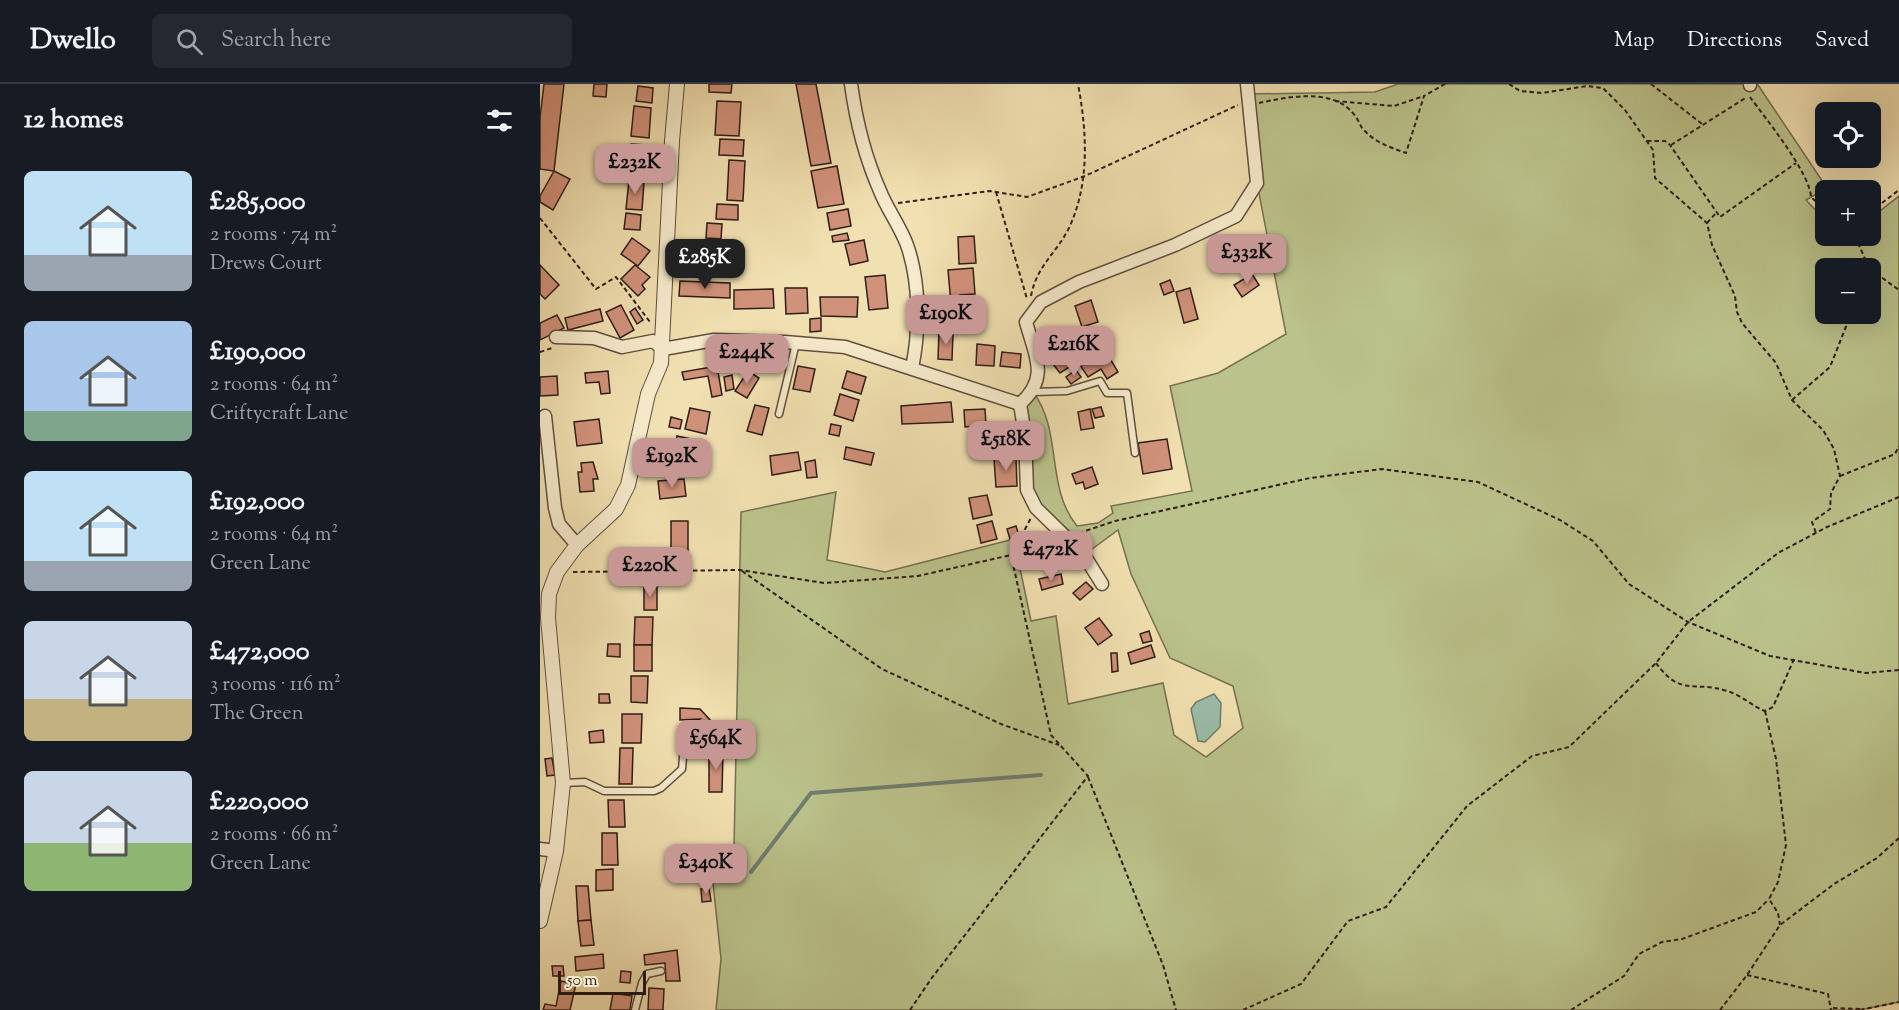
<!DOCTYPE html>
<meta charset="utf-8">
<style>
body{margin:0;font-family:"Sorts Mill Goudy",serif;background:#242831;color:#f1f3f6;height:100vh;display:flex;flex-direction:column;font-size:22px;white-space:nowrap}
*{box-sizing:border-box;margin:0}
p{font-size:20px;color:#9ea1a6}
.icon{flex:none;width:33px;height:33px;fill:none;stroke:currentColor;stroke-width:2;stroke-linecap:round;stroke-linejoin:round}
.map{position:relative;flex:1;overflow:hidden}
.details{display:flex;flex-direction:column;background:#171b24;width:540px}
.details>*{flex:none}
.fabs{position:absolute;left:1275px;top:18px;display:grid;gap:12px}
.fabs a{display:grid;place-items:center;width:66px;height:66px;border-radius:9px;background:#171b24;box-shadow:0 6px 24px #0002;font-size:30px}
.scale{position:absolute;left:18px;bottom:15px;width:88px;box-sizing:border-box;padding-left:6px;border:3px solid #2f1d16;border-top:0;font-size:16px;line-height:21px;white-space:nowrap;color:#2f1d16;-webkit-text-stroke:4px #f6ebcc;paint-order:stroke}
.price{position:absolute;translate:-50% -51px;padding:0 14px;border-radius:12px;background:#c59692;color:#111;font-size:20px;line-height:39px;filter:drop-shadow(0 2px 3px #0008)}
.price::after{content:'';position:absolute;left:50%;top:36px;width:18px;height:14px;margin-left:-9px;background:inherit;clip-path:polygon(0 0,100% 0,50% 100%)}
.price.on{background:#222;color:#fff}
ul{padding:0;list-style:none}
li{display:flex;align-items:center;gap:18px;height:150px;padding:0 24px}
li span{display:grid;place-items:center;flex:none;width:168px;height:120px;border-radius:9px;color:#555}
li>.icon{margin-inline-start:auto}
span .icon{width:72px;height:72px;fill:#fffc;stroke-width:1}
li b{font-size:26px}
h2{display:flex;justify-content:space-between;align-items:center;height:72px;padding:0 24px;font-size:26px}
header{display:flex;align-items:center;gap:36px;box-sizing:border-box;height:84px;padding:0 30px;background:#171b24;border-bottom:2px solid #363941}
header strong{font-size:28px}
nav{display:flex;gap:33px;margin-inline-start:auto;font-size:21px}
.search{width:420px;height:54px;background:#242831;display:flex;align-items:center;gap:15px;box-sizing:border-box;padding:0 21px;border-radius:9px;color:#9ea1a6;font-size:22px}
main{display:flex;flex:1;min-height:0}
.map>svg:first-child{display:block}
.green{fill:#bbc28b;stroke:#757050;stroke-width:1.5;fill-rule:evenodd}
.water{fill:#9bbdaa;stroke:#707d6f;stroke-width:1.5}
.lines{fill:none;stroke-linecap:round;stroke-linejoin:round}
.stream{stroke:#707d6f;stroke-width:4}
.building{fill:#d1927b;stroke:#2f1d16;stroke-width:1.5}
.service-casing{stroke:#604e3d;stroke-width:9}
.minor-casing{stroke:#604e3d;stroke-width:15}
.tertiary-casing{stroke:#604e3d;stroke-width:16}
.path{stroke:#2f1d16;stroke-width:2;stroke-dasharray:4.5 3;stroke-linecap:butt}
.service{stroke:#f6ebcc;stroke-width:6}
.minor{stroke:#f6ebcc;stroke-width:12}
.tertiary{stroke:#f6ebcc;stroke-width:14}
</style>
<header>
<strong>Dwello</strong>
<div class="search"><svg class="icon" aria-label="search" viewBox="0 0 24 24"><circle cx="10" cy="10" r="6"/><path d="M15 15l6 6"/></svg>Search here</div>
<nav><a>Map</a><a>Directions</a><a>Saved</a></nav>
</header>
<main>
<section class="details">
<h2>12 homes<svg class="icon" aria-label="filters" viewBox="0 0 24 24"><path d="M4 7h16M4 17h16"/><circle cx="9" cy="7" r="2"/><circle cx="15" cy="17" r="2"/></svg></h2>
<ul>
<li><span style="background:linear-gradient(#bfe0f5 70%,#9aa5b1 0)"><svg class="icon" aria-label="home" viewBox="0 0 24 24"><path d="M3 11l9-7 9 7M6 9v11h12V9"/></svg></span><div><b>£285,000</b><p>2 rooms · 74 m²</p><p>Drews Court</p></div></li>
<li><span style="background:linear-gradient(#a9c7e8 75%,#7fa58c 0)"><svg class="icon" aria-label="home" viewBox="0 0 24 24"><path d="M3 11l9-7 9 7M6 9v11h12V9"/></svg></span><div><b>£190,000</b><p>2 rooms · 64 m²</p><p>Criftycraft Lane</p></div></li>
<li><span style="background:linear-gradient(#bfe0f5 75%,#9aa5b1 0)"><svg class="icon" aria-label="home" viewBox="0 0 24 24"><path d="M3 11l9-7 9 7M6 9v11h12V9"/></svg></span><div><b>£192,000</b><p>2 rooms · 64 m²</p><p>Green Lane</p></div></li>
<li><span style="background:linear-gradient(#c9d6e8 65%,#c2b280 0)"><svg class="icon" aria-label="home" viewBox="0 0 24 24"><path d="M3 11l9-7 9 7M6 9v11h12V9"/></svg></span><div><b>£472,000</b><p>3 rooms · 116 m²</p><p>The Green</p></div></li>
<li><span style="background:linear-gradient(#c9d6e8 60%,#8fb573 0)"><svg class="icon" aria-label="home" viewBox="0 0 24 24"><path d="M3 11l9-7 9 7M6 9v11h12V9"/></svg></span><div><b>£220,000</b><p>2 rooms · 66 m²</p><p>Green Lane</p></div></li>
</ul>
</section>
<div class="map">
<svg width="1359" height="926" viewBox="0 0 1359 926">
<rect width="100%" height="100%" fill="#f1e0b1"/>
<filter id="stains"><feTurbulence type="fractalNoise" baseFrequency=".00333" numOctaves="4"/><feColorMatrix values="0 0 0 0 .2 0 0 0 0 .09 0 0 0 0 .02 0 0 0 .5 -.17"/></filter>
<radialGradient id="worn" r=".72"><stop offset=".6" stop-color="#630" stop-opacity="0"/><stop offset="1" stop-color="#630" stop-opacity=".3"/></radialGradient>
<!-- green -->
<path class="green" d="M858,0H1214L1218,1L1287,104L1266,116L1285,136L1286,152H1330L1331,134L1359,112V918L1320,926H176L181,875L173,799L194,763L201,428L296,408L287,476L345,488L474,455L491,537L516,532L528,620L623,599L634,651L666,673L703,644L693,602L630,574L591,490L578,446L544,471L496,424L480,320L493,308C523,347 505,403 537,442L558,439L573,429L571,422L652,407L630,302L678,289L746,250L717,99L707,10L835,8ZM1286,184H1330V230H1286Z"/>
<!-- water -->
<path class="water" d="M674,610L681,619L680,643L665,658L658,657L651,625L656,618Z"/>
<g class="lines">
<!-- stream -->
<path class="stream" d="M211,788L271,709L501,691"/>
</g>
<!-- building -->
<g class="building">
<path d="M4,0H24L14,87L30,95L13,126L0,118V112L14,87L0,85V34Z"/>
<path d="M54,0H67L66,13L53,12Z"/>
<path d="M169,0H192L191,9L169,8Z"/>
<path d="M256,0H276L291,79L271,82Z"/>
<path d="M98,2L113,4L112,19L96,17Z"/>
<path d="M177,17L201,18L199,52L175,51Z"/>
<path d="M94,22L111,24L109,54L91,52Z"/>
<path d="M180,55L204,56L203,72L179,71Z"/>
<path d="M91,60L108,61L105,91L88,89Z"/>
<path d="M189,76L205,77L203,117L187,116Z"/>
<path d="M297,82L304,120L278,124L271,87Z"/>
<path d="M89,96L104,98L102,126L86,125Z"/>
<path d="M177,120L198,121V136L176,135Z"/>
<path d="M308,125L311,142L290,146L287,129Z"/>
<path d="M86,129L101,131L100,146L84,145Z"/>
<path d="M167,139L182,140L181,155L166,154Z"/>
<path d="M307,149L309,156L293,158L292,152Z"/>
<path d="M434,152L436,179L419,180L418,153Z"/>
<path d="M92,154L110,167L98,182L81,170Z"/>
<path d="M324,156L328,177L310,181L305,160Z"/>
<path d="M157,158L172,159V174L156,173Z"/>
<path d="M0,181L19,201L5,215L0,210Z"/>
<path d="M95,181L110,193L102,201L105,205L98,212L81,195Z"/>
<path d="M433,184L435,210L420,211L423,241L413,242L408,186Z"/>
<path d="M712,190L719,201L702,213L694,201Z"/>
<path d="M345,191L348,224L329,226L325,193Z"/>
<path d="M630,196L634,207L624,211L620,200Z"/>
<path d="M140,197L190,199V214L139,212Z"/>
<path d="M245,204H267L268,229L246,230Z"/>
<path d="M650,204L658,235L644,239L636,208Z"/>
<path d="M233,205L234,224L194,225V206Z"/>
<path d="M280,213H318L317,233L281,232Z"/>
<path d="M551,216L558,238L542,243L535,222Z"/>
<path d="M81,221L94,246L80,254L66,228Z"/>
<path d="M95,224L103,236L97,240L90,228Z"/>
<path d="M60,225L63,237L28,246L25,234Z"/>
<path d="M17,231L24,244L0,256V239Z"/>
<path d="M281,234V247L270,248V235Z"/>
<path d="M399,248L413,249L412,276L398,275Z"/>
<path d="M437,260L455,262L454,282L436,281Z"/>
<path d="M565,266L578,288L567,295L561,285L548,293L540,281Z"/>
<path d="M462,268L481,270L480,284L460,282Z"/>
<path d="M528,271L534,280L520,289L513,280Z"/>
<path d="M177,282L182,311L172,313L168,292L144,296L142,288Z"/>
<path d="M258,282L275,285L270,308L253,305Z"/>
<path d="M536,286L541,293L531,300L526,293Z"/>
<path d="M68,287L70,309L61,310L59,298L46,299L45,289Z"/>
<path d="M208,287L219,294L207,314L195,307Z"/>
<path d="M307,287L326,293L321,310L302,304Z"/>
<path d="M192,291L194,305L186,307L184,293Z"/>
<path d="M17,292L18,311L0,312V293Z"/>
<path d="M300,310L319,316L313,337L294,331Z"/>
<path d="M411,318L413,338L362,340L361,322Z"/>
<path d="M215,321L229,324L222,351L207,347Z"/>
<path d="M561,323L564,332L555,334L552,325Z"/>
<path d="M150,324L170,328L166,350L145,345Z"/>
<path d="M445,325L446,341L425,343L424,326Z"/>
<path d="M550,325L554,344L541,346L538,328Z"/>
<path d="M131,333L142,336L140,345L129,343Z"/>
<path d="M59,335L62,359L37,362L34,338Z"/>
<path d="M291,340L301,342L299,352L289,350Z"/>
<path d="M480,346L481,360L447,362V348Z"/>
<path d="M137,352L157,356L154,377H133Z"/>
<path d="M627,355L632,385L603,390L598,359Z"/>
<path d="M306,363L334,369L331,381L304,375Z"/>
<path d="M258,368L261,386L232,391L230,372Z"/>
<path d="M476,374L477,402L456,403L454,375Z"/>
<path d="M275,376L277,393L267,394L265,378Z"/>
<path d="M53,378L58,395H53L54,407L40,408L38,388H42L41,379Z"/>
<path d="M552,383L558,400L545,405L543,398L536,400L532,390Z"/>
<path d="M144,395L146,412L120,415L118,397Z"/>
<path d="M447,411L452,431L433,435L429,414Z"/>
<rect x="131" y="437" width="17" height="35"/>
<path d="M452,437L457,455L441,459L437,441Z"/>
<path d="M476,442L479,452L470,455L467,445Z"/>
<path d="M512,457L514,469L500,472L497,460Z"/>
<path d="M521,490L523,500L502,506L499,495Z"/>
<path d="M546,498L553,505L540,516L533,509Z"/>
<rect x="104" y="501" width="13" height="25"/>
<path d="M95,533H113L112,561H94Z"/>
<path d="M559,534L572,551L558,561L545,544Z"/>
<path d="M609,547L612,557L603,559L600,550Z"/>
<path d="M68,560H80V573L67,572Z"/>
<rect x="94" y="561" width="18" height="26"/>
<path d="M611,561L615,573L591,580L588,569Z"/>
<path d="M571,569H577L578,587L572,588Z"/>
<path d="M91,592H108L107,619L91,618Z"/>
<path d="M59,610H69L70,619H59Z"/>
<path d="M140,624L160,625L183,650L173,659L154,640L160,635L140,636Z"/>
<path d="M82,630H102L101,659H82Z"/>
<path d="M63,646L64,658L50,659L49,648Z"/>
<path d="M80,664H93L92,700H79Z"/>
<path d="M169,666H183L182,708H169Z"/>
<path d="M12,674L15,691L7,692L5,675Z"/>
<path d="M68,716H84L85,743H69Z"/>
<path d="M62,749H77L78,781H62Z"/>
<path d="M73,785V806L56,807V786Z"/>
<path d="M36,802H48L51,836L38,837Z"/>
<path d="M169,804L171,817L162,818L161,805Z"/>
<path d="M51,836L54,861L41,862L38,837Z"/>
<path d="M137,866L140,897H126L125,879L105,881L104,871Z"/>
<path d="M63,870L64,884L36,887L35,873Z"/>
<path d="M12,882H23L24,892H13Z"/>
<path d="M81,887L91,888L90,899L80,898Z"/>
<path d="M21,897L36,900L30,926H3L5,920L16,922Z"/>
<path d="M109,904L124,905L123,926H108Z"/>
<path d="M73,909L92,912L90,926H70Z"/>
</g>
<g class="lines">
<!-- service casing -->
<g class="service-casing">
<g id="service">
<path d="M493,308L527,307L560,297L567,309H587L595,369"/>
<path d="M239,330L256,259"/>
<path d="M24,699L45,698L64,707H114L121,704L142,685L144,662"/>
<path d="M95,926L102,899L107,890L121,887"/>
</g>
</g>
<!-- minor casing -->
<g class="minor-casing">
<g id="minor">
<path d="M311,0C316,37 325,73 340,107C347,125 360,142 367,161C380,198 380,246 372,284"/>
<path d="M1210,0V1"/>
<path d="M16,253L54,254L82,263L113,257L123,265L174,256L245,258L305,263L480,320"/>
<path d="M480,320C510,293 495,272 486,238L501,218L539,198L635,161L696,132L717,99L707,0"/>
<path d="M480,320L485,351L487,406L496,424L544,471L562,500"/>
<path d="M5,332L15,424L19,440L37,461"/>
<path d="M0,765L16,767"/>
</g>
</g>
<!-- tertiary casing -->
<g class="tertiary-casing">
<path id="tertiary" d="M0,837L16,767L23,699L8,534L9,510L17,488L37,461L76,425L88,401L108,310L121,279L132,57L137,0"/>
</g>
<!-- path -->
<g class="path">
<path d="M969,0L980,7L1002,9L1047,2L1063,4L1085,26L1113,66L1115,94L1167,139L1172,161L1195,212L1197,228L1202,239L1236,279L1252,316L1283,346L1294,365L1300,392L1291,409L1290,425L1272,438L1276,449"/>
<path d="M1111,0L1162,40"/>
<path d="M1210,13C1226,35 1270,89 1271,113L1286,127"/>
<path d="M795,17L854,22L884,12"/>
<path d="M719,19C746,13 791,4 812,28C817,33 819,39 822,44C834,58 849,63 866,69L884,12L905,0"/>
<path d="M1107,57H1125L1130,61L1180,133L1256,79"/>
<path d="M1131,61L1207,13"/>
<path d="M456,108L487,215"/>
<path d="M358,119L450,107L487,113L545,92L698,21"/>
<path d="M1330,128L1359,106"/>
<path d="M0,134L56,205L76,193L110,238"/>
<path d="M1167,139L1176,129"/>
<path d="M1315,152L1329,184"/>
<path d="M1330,185L1359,206"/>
<path d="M491,212C497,181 516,170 529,144C550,99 547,48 538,0"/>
<path d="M0,268L12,264"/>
<path d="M1252,316L1290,283L1311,230"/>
<path d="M1300,392L1355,370L1359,362"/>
<path d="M539,449L575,437L770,394L842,385L938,398L1020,436L1053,457L1089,500L1148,538L1230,572L1326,589L1359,586"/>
<path d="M202,487L342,585L461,640L519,661"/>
<path d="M33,488L200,486L284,499L378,492L471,471"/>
<path d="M1116,579C1141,614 1155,596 1187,607C1201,611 1212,622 1225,627L1233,623L1254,575"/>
<path d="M1225,627L1236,675L1246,761L1238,798L1229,815L1238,829L1240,841"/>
<path d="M548,693L623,881L636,926"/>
<path d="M1207,891L1288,910L1291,926"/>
<path d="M1293,924L1320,925"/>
<path d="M370,926L391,895L548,692L511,651L471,471L491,434"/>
<path d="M703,926L761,900L808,837L846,823L927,722L992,672L1029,663L1116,579L1148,538L1238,469L1287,443L1359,413"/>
<path d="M1031,926L1084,892L1099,870L1122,858L1142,855L1216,828L1229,815"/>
<path d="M1180,926L1207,891L1240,841L1294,800L1337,774L1359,754"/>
<path d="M1320,926L1359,918"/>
</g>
<!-- service -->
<use href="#service" class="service"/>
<!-- minor -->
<use href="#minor" class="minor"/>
<!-- tertiary -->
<use href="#tertiary" class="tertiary"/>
</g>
<rect width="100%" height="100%" filter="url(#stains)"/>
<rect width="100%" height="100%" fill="url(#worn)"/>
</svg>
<div class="fabs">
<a><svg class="icon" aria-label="locate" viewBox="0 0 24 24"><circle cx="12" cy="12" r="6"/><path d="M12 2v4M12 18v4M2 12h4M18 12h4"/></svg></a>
<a>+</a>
<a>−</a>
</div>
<div class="scale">50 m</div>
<b class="price" style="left:95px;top:111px">£232K</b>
<b class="price" style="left:707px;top:201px">£332K</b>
<b class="price on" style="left:165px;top:206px">£285K</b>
<b class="price" style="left:406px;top:262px">£190K</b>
<b class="price" style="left:534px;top:293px">£216K</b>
<b class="price" style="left:207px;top:301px">£244K</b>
<b class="price" style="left:466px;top:388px">£518K</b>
<b class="price" style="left:132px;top:405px">£192K</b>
<b class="price" style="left:511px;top:498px">£472K</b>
<b class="price" style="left:110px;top:514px">£220K</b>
<b class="price" style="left:176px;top:687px">£564K</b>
<b class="price" style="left:166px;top:811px">£340K</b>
</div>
</main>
